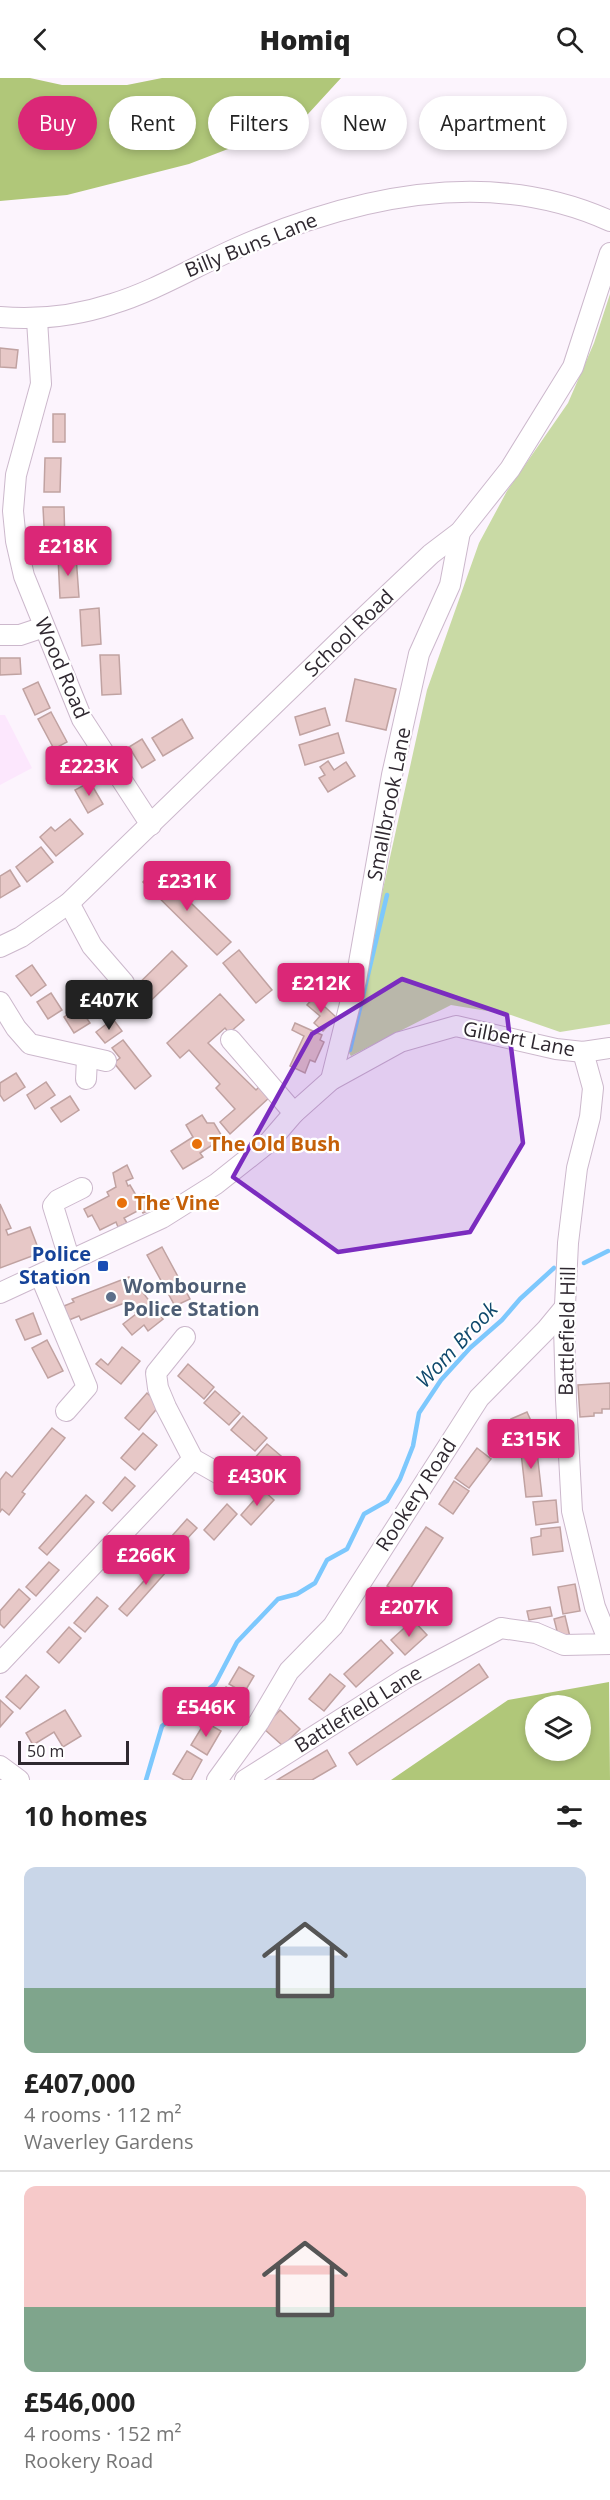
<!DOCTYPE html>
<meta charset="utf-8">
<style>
body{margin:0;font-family:"Open Sans",sans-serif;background:#f6f6f6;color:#222;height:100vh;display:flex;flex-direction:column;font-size:22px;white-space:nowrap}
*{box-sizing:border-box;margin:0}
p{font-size:20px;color:#767676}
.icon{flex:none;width:33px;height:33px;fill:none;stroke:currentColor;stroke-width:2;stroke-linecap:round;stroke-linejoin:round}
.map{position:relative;height:1702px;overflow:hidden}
.panel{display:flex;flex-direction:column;background:#fff;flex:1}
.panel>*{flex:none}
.banner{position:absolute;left:18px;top:18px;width:574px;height:54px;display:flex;gap:12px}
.buttons{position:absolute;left:525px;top:1617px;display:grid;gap:12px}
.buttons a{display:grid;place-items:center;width:66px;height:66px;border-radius:50%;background:#fff;box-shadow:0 3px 9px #0003;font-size:30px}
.scale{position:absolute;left:18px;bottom:15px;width:111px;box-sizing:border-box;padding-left:6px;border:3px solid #2f2830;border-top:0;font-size:16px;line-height:21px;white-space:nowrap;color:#2f2830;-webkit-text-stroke:4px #fff;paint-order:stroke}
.price{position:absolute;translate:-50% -51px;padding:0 14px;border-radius:6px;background:#db2777;color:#fff;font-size:20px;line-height:39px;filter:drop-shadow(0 2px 3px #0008)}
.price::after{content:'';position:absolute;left:50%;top:36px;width:18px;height:14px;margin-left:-9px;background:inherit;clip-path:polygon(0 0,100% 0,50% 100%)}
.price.on{background:#222;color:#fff}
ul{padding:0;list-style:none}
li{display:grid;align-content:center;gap:12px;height:318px;padding:0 24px}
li+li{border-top:2px solid #e0e0e0}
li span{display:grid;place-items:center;height:186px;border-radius:12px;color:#555}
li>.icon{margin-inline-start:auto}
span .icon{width:108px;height:108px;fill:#fffc;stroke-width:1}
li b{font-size:26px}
h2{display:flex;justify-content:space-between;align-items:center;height:72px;padding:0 24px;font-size:26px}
.pill{padding:0 21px;border-radius:27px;background:#fff;box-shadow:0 3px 9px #0003;font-size:21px;line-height:54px}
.pill.on{background:#db2777;color:#fff}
header{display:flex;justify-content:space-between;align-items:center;height:78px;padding:0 24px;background:#fff;font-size:27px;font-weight:800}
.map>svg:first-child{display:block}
.built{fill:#fce7fd}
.green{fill:#c9daa5}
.forest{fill:#b0c779;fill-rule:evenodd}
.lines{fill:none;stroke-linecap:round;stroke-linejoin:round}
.stream{stroke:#7dc8fd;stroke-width:4.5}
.building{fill:#e7c8c7;stroke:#c0a2a1;stroke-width:1.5}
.minor-casing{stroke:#ccb8cc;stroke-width:22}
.minor{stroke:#fff;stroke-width:20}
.marked{fill:#7b2cbf;fill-opacity:0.2;stroke:#7b2cbf;stroke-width:4.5;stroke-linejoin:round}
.food-dot{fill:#e8710a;stroke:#fff;stroke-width:2}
.transit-dot{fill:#1a4fb4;stroke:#fff;stroke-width:2}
.service-dot{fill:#5c6f8a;stroke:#fff;stroke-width:2}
.labels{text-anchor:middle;stroke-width:4.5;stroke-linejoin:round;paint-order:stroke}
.street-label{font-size:20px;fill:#2f2830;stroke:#fff}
.food-label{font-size:20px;font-weight:bold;fill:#c56008;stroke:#fff;text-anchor:start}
.transit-label{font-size:20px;font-weight:bold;fill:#164399;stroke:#fff;text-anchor:end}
.service-label{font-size:20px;font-weight:bold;fill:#4e5e75;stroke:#fff;text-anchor:start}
.water-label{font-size:21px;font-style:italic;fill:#0f496c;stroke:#fff}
</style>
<header><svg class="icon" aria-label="back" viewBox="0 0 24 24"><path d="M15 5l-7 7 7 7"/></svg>Homiq<svg class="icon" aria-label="search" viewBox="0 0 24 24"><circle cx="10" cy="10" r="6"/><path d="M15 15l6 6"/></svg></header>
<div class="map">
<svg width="610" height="1702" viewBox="0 0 610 1702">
<rect width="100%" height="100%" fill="#fcf4fd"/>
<!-- built -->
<path class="built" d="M0,637H5L32,690L0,707Z"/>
<!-- green -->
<path class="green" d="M610,216V946L560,954L511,937L451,927L351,978L343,966L356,933L427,612L479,465L507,413L568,325L594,265Z"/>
<!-- forest -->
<g class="forest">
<path d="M0,0H30L62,7H127L162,0H341L308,36L283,50L189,86L67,117L0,123Z"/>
<path d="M609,1604L610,1702H391L508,1622ZM536,1628H580V1672H536Z"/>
</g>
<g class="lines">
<!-- stream -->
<g class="stream">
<path d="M350,972L387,817"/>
<path d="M584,1185L608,1173"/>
<path d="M146,1702L162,1648L215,1606L237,1564L278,1521L297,1516L315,1505L327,1482L347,1471L364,1436L387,1423L400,1401L413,1368L419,1335L441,1302L470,1270L502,1242L520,1221L554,1190"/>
</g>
</g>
<!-- building -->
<g class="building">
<path d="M0,270L18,272L16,290L0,289Z"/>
<rect x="53" y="336" width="12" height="28"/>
<path d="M45,380H61L60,414H44Z"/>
<path d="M43,429H64L65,467L45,468Z"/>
<path d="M76,478L79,519L60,520L58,479Z"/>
<path d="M99,530L101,566L82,568L80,532Z"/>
<path d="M100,577H119L121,616L102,617Z"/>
<path d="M0,580H20L21,596L0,597Z"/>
<path d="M355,601L396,611L386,652L346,643Z"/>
<path d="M38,604L50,630L35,637L23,611Z"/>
<path d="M325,630L330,647L300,657L295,639Z"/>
<path d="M51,634L67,664L54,671L38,641Z"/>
<path d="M182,641L193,660L163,678L152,660Z"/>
<path d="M338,655L344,675L305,687L299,667Z"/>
<path d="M142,661L155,682L142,690L129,669Z"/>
<path d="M68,669L85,700L72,706L56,676Z"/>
<path d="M328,683L334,692L346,684L355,698L328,714L319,700L325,697L320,689Z"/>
<path d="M90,704L103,726L88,735L75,712Z"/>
<path d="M70,741L83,756L56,778L40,759L51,749L55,753Z"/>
<path d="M41,769L53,784L27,804L16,789Z"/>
<path d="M156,791L231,864L217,877L143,804Z"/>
<path d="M10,792L20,808L0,820V798Z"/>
<path d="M239,872L272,912L256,925L223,885Z"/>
<path d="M172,873L187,888L141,932L127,917Z"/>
<path d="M32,887L46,907L31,918L16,898Z"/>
<path d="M51,915L62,932L48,941L37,924Z"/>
<path d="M220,916L244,942L229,955L225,950L208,965L256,1012L262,1006L272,1017L230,1056L220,1044L235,1031L216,1010L220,1006L189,972L180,980L167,965Z"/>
<path d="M314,919L336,939L323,953L314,945L320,938L307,927Z"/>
<path d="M79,929L90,945L74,955L64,939Z"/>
<path d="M113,941L122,953L105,965L96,954Z"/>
<path d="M295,945L322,957L320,962L324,964L315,984L310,982L305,995L290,988L304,958L292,952Z"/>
<path d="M123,962L151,998L135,1011L114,985L120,980L112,970Z"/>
<path d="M16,995L25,1009L4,1023L0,1017V1005Z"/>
<path d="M46,1004L55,1017L35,1031L27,1017Z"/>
<path d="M70,1018L79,1032L61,1044L51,1030Z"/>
<path d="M202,1037L207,1045H214L223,1060L200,1075L203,1079L183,1091L171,1073L193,1059L186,1047Z"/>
<path d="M127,1087L133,1100L126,1103L128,1108L130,1107L137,1119L144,1116L152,1131L143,1135L141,1131L124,1140L127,1145L118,1149L116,1144L100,1152L92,1137L88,1139L84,1131L109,1118L107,1114L116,1109L113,1095Z"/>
<path d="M0,1126L11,1150L6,1152L8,1157L30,1149L40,1175L0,1190Z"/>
<path d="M162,1169L190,1221L175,1228L147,1177Z"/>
<path d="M129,1199L136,1216L141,1212L163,1241L148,1253L144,1247L132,1257L123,1246L136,1236L127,1224L81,1242L79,1238L69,1242L64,1228L74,1224L72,1221Z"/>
<path d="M33,1235L41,1256L25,1262L16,1242Z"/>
<path d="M47,1262L63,1293L48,1300L32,1270Z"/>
<path d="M122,1269L140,1283L121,1306L96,1286L101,1281L108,1287Z"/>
<path d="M188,1286L214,1309L204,1321L178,1298Z"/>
<path d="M610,1305V1331H602V1335H594V1338L580,1339L578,1307Z"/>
<path d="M215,1313L240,1335L229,1347L204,1325Z"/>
<path d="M147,1315L160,1327L139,1352L125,1340Z"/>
<path d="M527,1334L536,1354L521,1362L511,1341Z"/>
<path d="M243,1338L267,1360L255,1373L231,1352Z"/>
<path d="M52,1350L65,1360L22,1414L25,1416L9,1437L2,1431L0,1434V1402L6,1394L12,1399Z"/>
<path d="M143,1355L157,1367L135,1392L121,1380Z"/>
<path d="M536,1365L542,1418L526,1419L520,1366Z"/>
<path d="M267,1366L294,1389L280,1404L254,1381Z"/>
<path d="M477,1370L491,1381L469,1410L455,1400Z"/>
<path d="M125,1399L135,1408L112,1433L103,1425Z"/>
<path d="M454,1403L469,1413L453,1436L439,1426Z"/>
<path d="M263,1412L274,1422L251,1447L241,1437Z"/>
<path d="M86,1417L94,1424L47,1477L39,1470Z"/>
<path d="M556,1422L558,1444L536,1447L533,1424Z"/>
<path d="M227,1426L237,1436L214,1462L204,1452Z"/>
<path d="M187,1441L197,1450L174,1475L164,1467Z"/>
<path d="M426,1449L443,1460L405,1519L387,1508Z"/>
<path d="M560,1449L563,1473L533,1477L531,1460L541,1458V1451Z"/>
<path d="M166,1478L174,1485L127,1538L119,1531Z"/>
<path d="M49,1484L59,1492L36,1518L26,1509Z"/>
<path d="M575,1506L580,1533L563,1536L558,1509Z"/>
<path d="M19,1511L30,1521L4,1550L0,1546V1533Z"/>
<path d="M97,1519L108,1528L85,1554L74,1545Z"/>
<path d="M550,1529L552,1538L529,1542L527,1533Z"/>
<path d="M565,1538L570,1559L559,1561L554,1541Z"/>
<path d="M413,1542L427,1557L405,1577L391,1562Z"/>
<path d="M69,1549L81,1560L59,1585L47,1574Z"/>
<path d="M381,1562L393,1575L356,1609L344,1596Z"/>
<path d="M479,1586L488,1599L357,1687L349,1675Z"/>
<path d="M239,1589L254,1598L244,1615L229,1606Z"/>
<path d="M330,1596L345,1608L324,1633L309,1621Z"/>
<path d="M26,1597L39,1609L20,1631L6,1619Z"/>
<path d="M226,1609L242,1618L226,1646L210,1637Z"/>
<path d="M0,1622L13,1634L0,1649Z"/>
<path d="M65,1632L81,1658L63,1669L54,1654L33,1667L26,1655Z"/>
<path d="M280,1632L300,1651L283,1668L263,1650Z"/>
<path d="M205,1644L221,1653L207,1677L191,1667Z"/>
<path d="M327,1672L336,1688L312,1702H277Z"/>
<path d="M187,1673L202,1682L191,1702H184L173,1696Z"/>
</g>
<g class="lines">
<!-- minor casing -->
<g class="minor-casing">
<g id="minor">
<path d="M0,239C37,242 76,238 112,226C155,213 196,188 237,170C353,119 489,88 610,143"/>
<path d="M37,242L41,306L16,397L13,433L16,463L24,498L82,641L151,747"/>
<path d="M0,557H20L44,549"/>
<path d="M69,825L92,868L124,905"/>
<path d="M0,869L21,859L69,825L353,550L431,476L460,454L510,391L573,289L610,175"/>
<path d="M0,924L16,950L30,966L106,983"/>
<path d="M231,962L294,1035"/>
<path d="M86,1001L87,981"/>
<path d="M331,1002L356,902L392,697L419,576L450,507L460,454"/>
<path d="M70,1183L53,1128L58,1122L82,1110"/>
<path d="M40,1197L87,1309L66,1333"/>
<path d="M0,1215L162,1140L216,1106L269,1064L294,1035L331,1002L400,964L456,948L556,971L583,974L610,970"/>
<path d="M185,1259L156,1295L158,1310L166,1329L193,1381L223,1398"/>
<path d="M0,1585L193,1381"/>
<path d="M0,1688L19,1702"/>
<path d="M217,1702L259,1644L289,1593L333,1548L479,1320L546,1252L565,1229"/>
<path d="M245,1702L406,1600L501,1550L536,1555L564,1567L610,1566L595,1529L572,1433L566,1322L564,1248L568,1165L577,1090L590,1039L593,1010L583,974"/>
</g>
</g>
<!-- minor -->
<use href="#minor" class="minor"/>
</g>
<!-- marked area -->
<path class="marked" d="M402,901L507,937L523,1065L470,1154L338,1174L233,1099L312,956Z"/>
<!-- markers -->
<g class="food-dot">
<circle cx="197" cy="1066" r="6"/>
<circle cx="122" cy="1125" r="6"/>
</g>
<rect class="transit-dot" x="97" y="1182" width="12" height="12" rx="3"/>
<circle class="service-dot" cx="111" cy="1219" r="6"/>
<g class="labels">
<!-- street labels -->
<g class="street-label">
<text transform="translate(251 167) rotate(-22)" y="7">Billy Buns Lane</text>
<text transform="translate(349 555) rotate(-44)" y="7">School Road</text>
<text transform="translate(62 590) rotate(67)" y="7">Wood Road</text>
<text transform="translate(389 726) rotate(-79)" y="7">Smallbrook Lane</text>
<text transform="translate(519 961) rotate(11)" y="7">Gilbert Lane</text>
<text transform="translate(567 1253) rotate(-89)" y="7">Battlefield Hill</text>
<text transform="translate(416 1417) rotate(-57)" y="7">Rookery Road</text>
<text transform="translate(358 1631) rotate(-32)" y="7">Battlefield Lane</text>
</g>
<!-- food labels -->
<g class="food-label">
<text x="209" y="1073">The Old Bush</text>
<text x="134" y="1132">The Vine</text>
</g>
<!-- transit labels -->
<g class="transit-label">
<text x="91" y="1183">Police<tspan x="91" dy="23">Station</tspan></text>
</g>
<!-- service labels -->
<g class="service-label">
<text x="123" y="1215">Wombourne<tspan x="123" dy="23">Police Station</tspan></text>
</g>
<!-- water labels -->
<g class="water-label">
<text transform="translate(457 1267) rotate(-47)" y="7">Wom Brook</text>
</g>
</g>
</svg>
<div class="buttons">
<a><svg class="icon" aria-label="layers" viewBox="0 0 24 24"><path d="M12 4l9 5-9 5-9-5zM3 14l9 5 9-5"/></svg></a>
</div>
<div class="scale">50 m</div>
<b class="price" style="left:68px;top:499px">£218K</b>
<b class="price" style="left:89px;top:719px">£223K</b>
<b class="price" style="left:187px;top:834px">£231K</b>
<b class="price" style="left:321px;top:936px">£212K</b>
<b class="price on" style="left:109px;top:953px">£407K</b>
<b class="price" style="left:531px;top:1392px">£315K</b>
<b class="price" style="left:257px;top:1429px">£430K</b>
<b class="price" style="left:146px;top:1508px">£266K</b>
<b class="price" style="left:409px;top:1560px">£207K</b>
<b class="price" style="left:206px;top:1660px">£546K</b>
<div class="banner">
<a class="pill on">Buy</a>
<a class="pill">Rent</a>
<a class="pill">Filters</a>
<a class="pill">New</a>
<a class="pill">Apartment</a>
</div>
</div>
<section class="panel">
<h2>10 homes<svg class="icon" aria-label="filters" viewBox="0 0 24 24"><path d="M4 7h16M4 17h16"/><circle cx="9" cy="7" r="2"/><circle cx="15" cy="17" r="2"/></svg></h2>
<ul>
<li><span style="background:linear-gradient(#c9d6e8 65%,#7fa58c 0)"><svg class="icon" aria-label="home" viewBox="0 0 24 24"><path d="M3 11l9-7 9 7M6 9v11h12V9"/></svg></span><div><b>£407,000</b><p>4 rooms · 112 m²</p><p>Waverley Gardens</p></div></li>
<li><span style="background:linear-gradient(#f6c9c9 65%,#7fa58c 0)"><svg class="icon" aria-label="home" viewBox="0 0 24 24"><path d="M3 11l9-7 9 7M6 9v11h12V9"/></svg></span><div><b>£546,000</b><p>4 rooms · 152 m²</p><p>Rookery Road</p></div></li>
</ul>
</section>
